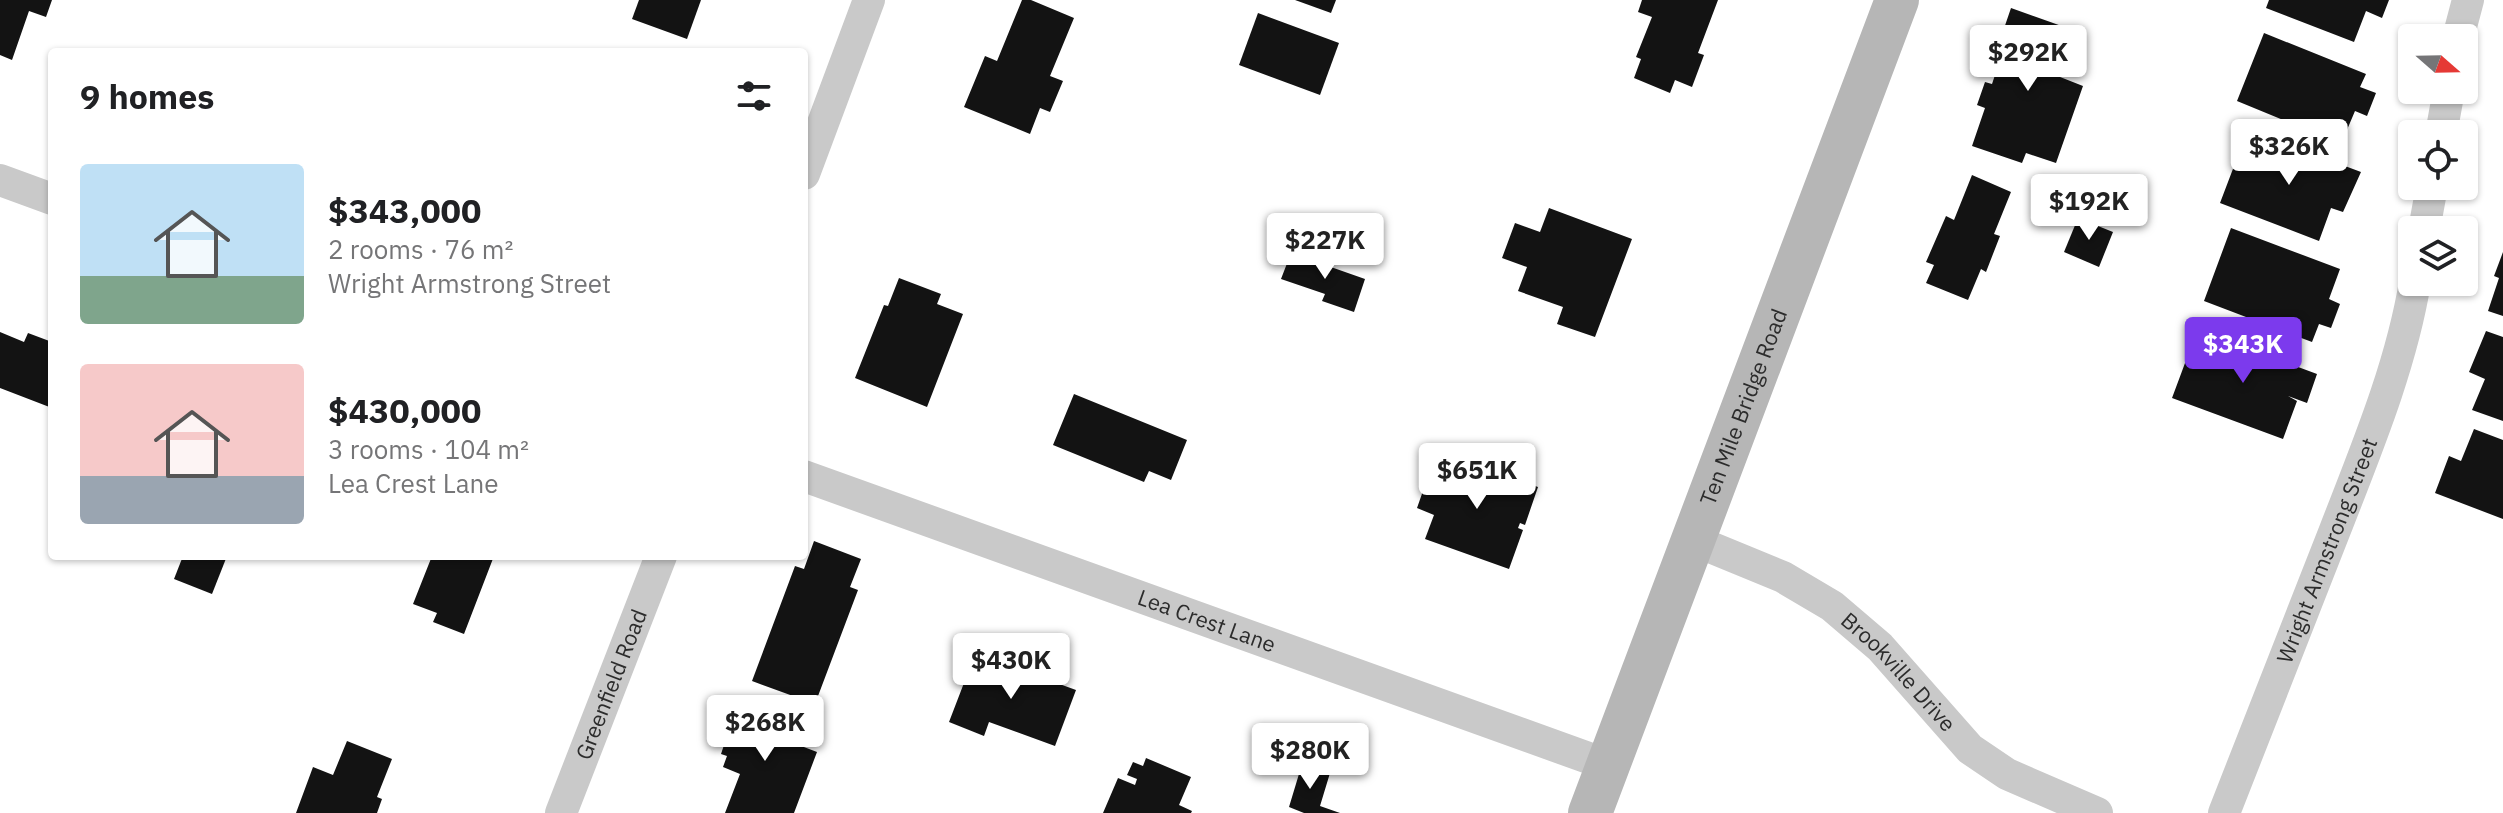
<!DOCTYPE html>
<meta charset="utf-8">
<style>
body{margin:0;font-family:"IBM Plex Sans",sans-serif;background:#f2f2f2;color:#202124;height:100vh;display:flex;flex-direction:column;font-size:30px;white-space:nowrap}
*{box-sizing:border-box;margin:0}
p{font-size:26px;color:#757577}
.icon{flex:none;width:44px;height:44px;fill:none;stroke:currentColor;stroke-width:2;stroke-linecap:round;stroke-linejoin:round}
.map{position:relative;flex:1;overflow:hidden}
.details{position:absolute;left:48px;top:48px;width:760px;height:512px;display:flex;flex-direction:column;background:#fff;border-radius:8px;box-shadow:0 2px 6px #0004}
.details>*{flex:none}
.needle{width:52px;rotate:110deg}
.tools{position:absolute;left:2398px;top:24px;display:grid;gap:16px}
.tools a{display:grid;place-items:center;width:80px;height:80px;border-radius:8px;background:#fff;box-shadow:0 2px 6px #0004;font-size:40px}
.price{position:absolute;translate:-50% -68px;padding:0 18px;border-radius:8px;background:#fff;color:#222;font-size:26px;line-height:52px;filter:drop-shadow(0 2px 4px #0008)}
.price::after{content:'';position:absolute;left:50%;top:48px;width:24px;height:18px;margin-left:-12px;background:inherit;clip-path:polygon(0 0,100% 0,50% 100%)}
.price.current{background:#7c3aed;color:#fff}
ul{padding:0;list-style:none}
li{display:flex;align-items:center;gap:24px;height:200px;padding:0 32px}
li span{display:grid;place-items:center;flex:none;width:224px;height:160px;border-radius:8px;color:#555}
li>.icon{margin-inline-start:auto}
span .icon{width:96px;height:96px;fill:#fffc;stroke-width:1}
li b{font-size:34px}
h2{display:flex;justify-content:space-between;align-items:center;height:96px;padding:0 32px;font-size:34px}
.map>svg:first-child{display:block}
.building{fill:#131313}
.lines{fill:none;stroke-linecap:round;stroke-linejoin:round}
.street{stroke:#c9c9c9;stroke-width:32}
.secondary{stroke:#b6b6b6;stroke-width:44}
.labels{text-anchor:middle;stroke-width:8;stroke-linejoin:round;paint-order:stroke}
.street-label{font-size:22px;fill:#2c2c2c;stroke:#fff}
</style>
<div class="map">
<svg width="2503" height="813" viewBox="0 0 2503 813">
<rect width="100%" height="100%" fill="#fff"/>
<!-- building -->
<g class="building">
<path d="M0,0H52L46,17L29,11L12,60L0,55Z"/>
<path d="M639,0H701L687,39L632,19Z"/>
<path d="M1022,0H1031L1074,18L1050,76L1063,81L1050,112L1040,108L1030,134L964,107L985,56L997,61Z"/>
<path d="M1295,0H1336L1331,13Z"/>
<path d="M1642,0H1718L1698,53L1704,55L1692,87L1675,80L1670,93L1634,78L1641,59L1636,57L1652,17L1638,12Z"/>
<path d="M2269,0H2389L2382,18L2366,11L2354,42L2266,8Z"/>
<path d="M2011,8L2070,29L2055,75L2083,86L2056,163L2026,153L2022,163L1972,146L1985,108L1977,105L1985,82L1992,84L2003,51L1997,49Z"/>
<path d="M1258,13L1339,43L1320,95L1239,65Z"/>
<path d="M2264,33L2366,74L2360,87L2376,93L2367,116L2355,111L2341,144L2237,101Z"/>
<path d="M2259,134L2361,172L2343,212L2331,208L2319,241L2220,203L2239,153L2250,158Z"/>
<path d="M1972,175L2011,192L1994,234L2000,236L1986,272L1981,269L1968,300L1926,283L1934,265L1926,262L1946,216L1954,220Z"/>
<path d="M1549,208L1632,239L1595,337L1557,324L1563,307L1518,291L1527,267L1502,258L1515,223L1540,232Z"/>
<path d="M2078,218L2113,232L2099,267L2064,252Z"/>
<path d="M2231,228L2340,269L2329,299L2340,304L2331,328L2319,324L2312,342L2204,301Z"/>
<path d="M2503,252V316L2488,311L2499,278L2494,276Z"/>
<path d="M1291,253L1365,279L1354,312L1322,301L1325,294L1281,279Z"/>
<path d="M899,278L941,294L937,304L963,314L927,407L855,378L884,305L888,306Z"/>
<path d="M2202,331L2317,374L2307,403L2288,396L2297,401L2283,439L2172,398L2191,347L2196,349Z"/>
<path d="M2486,331L2503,337V421L2472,410L2485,379L2469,372Z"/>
<path d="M0,332L24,342L28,333L52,342V408L0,388Z"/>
<path d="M1074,394L1187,440L1171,480L1149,471L1144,482L1053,445Z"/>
<path d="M2474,429L2503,440V519L2435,493L2449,456L2461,461Z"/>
<path d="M1455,457L1538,487L1525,525L1520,523L1518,528L1523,530L1509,569L1425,539L1434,515L1417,508L1430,471L1447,477Z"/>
<path d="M814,541L861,559L850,587L858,590L815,704L752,681L795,566L804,569Z"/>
<path d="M183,556H227L212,594L174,579Z"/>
<path d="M432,556H494L464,634L433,622L437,613L413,604Z"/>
<path d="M977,649L1008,661L1007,665L1076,690L1055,746L989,722L984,736L949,722Z"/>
<path d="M748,696L785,710L775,736L817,752L794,813H725L740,774L723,767L727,756L721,754L726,739L731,741Z"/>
<path d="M347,741L392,759L377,797L382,799L377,813H296L313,767L333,775Z"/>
<path d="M1146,758L1191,777L1179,805L1192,811L1191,813H1103L1118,778L1135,785L1137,779L1127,775L1133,762L1143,766Z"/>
<path d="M1302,764L1330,773L1320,806L1340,813H1304L1289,807Z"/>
</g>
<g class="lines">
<!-- street -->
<g class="street">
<path d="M2458,38L2468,0"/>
<path d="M2441,134L2449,90"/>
<path d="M804,174L869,0"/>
<path d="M0,180L52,199"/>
<path d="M2424,230L2432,186"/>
<path id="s1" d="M804,476L1608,765"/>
<path id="s2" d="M1693,540L1783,577L1832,606L1880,647L1970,749L2007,774L2097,813"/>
<path id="s3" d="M561,813L661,556"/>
<path id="s4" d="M2224,813C2261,719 2298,624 2335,530C2366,450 2401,367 2415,282"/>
</g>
<!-- secondary -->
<path class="secondary" id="s5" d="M1590,813L1897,0"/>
</g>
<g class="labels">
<!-- street labels -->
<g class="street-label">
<text dy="8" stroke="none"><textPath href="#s5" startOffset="434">Ten Mile Bridge Road</textPath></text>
<text dy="8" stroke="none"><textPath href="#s4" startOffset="282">Wright Armstrong Street</textPath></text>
<text dy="8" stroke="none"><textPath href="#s1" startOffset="428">Lea Crest Lane</textPath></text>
<text dy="8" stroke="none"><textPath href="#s2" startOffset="248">Brookville Drive</textPath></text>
<text dy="8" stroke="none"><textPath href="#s3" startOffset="138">Greenfield Road</textPath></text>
</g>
</g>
</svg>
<div class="tools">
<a><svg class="needle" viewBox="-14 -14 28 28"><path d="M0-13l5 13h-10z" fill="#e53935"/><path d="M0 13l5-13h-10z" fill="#757577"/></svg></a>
<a><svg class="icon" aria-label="locate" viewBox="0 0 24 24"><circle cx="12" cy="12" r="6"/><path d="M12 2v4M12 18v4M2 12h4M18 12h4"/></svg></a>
<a><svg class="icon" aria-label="layers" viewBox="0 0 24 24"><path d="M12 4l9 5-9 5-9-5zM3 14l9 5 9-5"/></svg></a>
</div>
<b class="price" style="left:2028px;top:93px">$292K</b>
<b class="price" style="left:2289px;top:187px">$326K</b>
<b class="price" style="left:2089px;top:242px">$192K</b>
<b class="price" style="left:1325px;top:281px">$227K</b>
<b class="price current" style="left:2243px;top:385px">$343K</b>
<b class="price" style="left:1477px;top:511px">$651K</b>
<b class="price" style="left:1011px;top:701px">$430K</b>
<b class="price" style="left:765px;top:763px">$268K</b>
<b class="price" style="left:1310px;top:791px">$280K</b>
<section class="details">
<h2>9 homes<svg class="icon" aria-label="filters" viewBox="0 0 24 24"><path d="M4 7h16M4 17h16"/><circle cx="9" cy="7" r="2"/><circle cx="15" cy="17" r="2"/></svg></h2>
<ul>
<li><span style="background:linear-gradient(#bfe0f5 70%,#7fa58c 0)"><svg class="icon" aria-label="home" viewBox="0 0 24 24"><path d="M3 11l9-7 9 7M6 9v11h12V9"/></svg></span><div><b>$343,000</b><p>2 rooms · 76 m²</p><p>Wright Armstrong Street</p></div></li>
<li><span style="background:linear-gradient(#f6c9c9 70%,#9aa5b1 0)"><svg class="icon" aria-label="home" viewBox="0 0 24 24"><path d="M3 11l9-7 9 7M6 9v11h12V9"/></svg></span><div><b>$430,000</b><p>3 rooms · 104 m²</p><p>Lea Crest Lane</p></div></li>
</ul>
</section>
</div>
